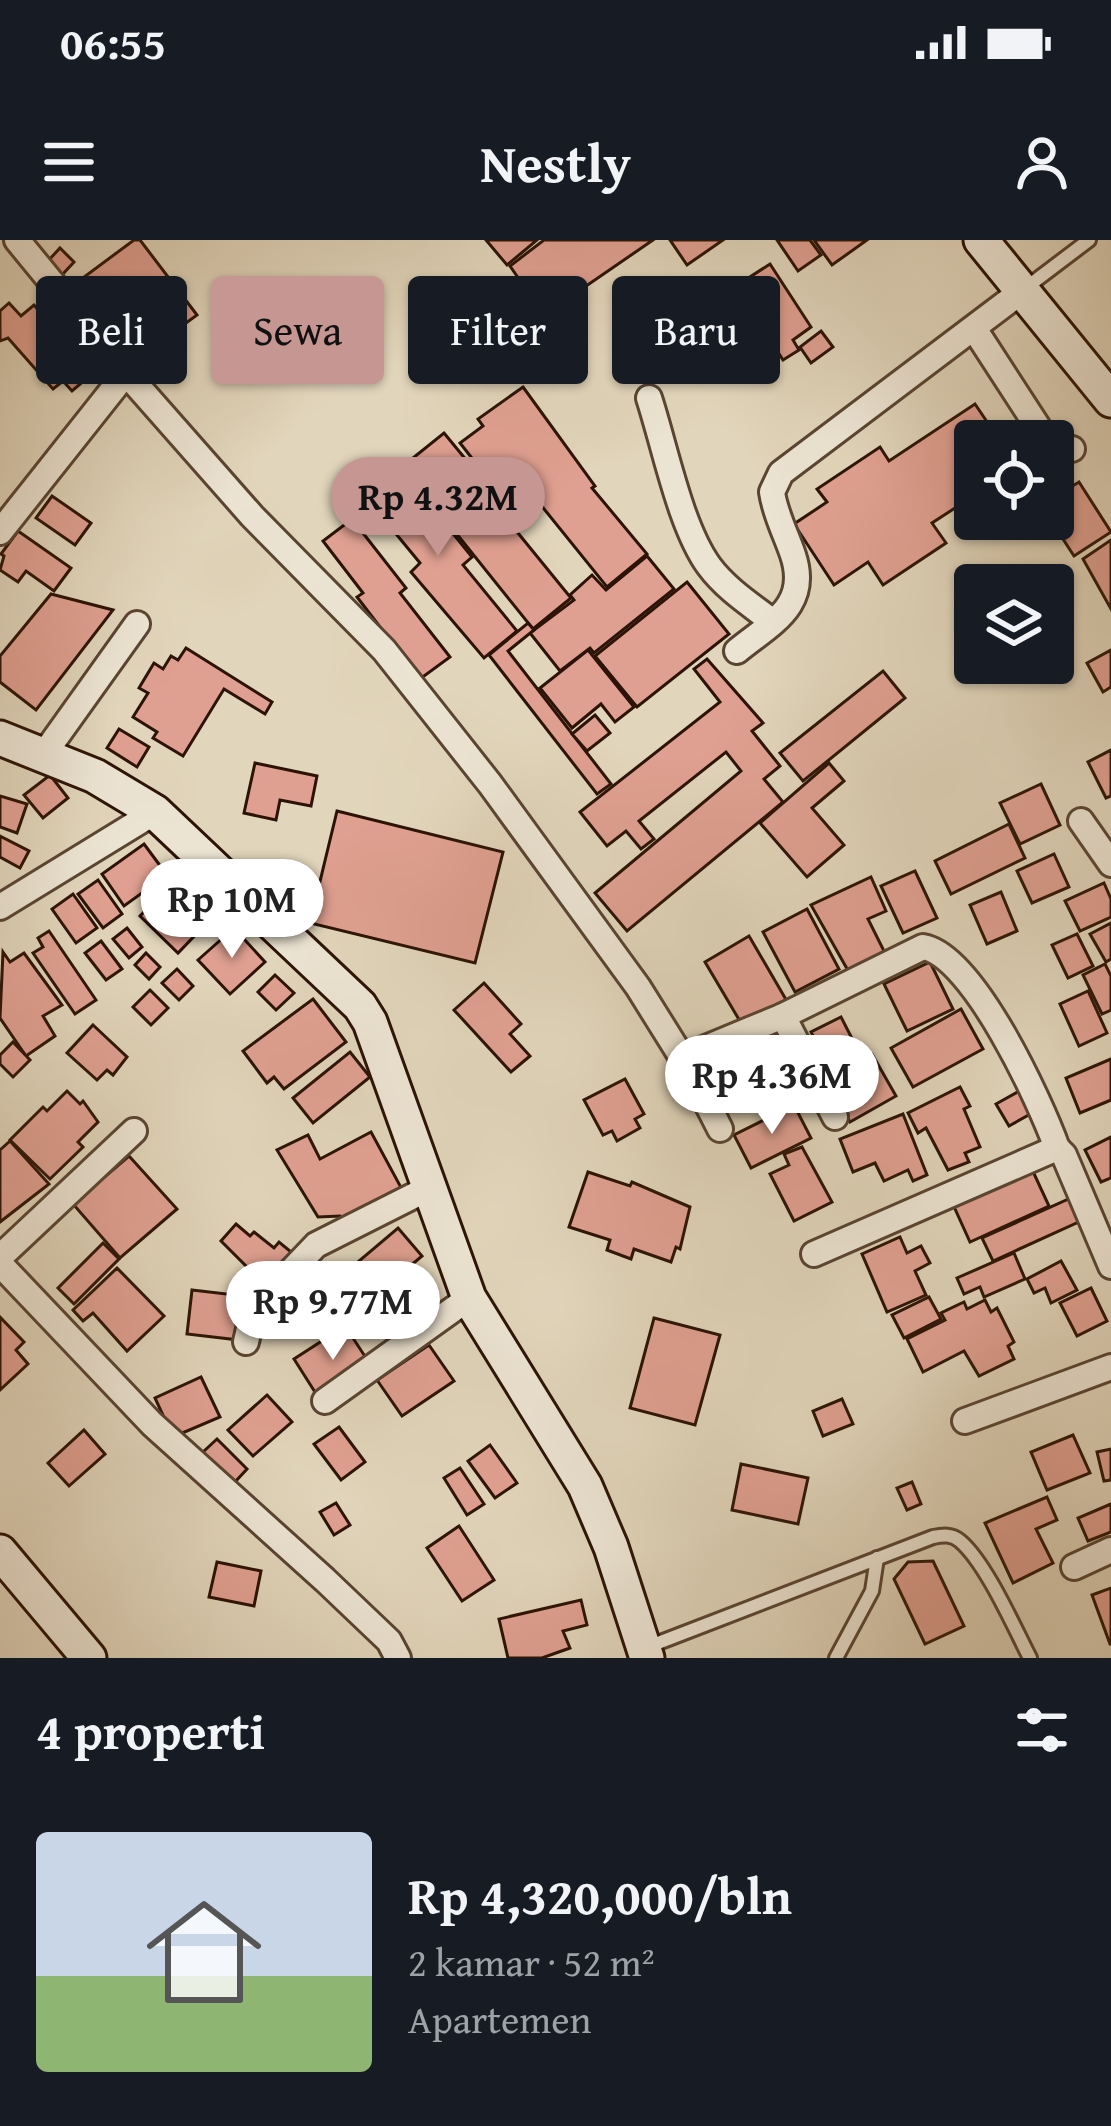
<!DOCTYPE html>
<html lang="id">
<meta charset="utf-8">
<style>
body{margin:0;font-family:"Gentium Book Plus",serif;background:#20242c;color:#f1f3f6;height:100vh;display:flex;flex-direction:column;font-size:45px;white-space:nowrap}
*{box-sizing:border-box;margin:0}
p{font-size:39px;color:#9ea1a6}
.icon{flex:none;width:66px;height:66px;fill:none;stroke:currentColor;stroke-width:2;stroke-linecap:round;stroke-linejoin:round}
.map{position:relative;height:1418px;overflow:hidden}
.sheet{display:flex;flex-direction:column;background:#171b24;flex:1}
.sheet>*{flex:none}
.banner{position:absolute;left:36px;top:36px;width:1041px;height:108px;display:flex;gap:24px}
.controls{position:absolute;left:954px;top:180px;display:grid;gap:24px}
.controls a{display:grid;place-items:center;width:120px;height:120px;border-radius:12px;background:#171b24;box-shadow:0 3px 9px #0004;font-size:60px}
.price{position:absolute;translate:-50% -102px;padding:0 27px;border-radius:42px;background:#fff;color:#222;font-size:39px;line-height:78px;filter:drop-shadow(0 3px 6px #0008)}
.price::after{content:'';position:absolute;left:50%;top:72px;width:36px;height:27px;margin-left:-18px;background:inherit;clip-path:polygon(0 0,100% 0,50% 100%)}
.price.current{background:#c59692;color:#111}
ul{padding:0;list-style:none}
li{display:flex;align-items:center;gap:36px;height:300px;padding:0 36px}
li+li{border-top:3px solid #363941}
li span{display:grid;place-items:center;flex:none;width:336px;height:240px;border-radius:12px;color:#555}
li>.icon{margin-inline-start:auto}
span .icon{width:144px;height:144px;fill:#fffc;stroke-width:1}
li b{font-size:51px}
h2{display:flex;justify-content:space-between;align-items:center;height:144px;padding:0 36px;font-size:51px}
.chip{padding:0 42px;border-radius:12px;background:#171b24;box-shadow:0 3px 9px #0004;font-size:42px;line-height:108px}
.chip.current{background:#c59692;color:#111}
.status{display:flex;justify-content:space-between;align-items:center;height:84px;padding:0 60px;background:#171b24;direction:ltr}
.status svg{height:33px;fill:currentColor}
header{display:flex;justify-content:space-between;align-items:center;height:156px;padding:0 36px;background:#171b24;font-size:54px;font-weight:600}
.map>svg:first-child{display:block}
.building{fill:#e0a091;stroke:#2c1305;stroke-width:3}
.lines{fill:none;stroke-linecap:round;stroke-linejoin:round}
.lane-casing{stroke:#594432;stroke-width:18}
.street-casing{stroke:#594432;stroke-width:30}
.secondary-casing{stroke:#2c1305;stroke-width:39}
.lane{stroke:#ece4d3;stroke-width:12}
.street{stroke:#ece4d3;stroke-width:24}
.secondary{stroke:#ece4d3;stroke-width:33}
</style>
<div class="status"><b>06:55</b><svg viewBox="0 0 49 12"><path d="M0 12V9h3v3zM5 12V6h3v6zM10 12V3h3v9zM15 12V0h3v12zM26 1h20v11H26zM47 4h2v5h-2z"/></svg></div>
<header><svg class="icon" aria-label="menu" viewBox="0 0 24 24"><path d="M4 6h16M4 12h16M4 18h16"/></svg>Nestly<svg class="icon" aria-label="person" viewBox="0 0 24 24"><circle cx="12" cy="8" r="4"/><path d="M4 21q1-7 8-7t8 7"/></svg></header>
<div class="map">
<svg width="1111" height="1418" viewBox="0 0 1111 1418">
<rect width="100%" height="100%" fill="#e1d5bb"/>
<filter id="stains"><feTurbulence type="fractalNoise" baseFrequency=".00167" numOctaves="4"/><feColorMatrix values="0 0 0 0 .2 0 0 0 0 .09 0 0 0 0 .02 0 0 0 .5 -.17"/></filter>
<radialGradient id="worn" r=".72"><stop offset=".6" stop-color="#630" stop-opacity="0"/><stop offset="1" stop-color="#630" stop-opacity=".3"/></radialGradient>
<!-- building -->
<g class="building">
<path d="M134,0H140L197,75L134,121L76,43Z"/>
<path d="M486,0H537L507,25Z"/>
<path d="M544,0H653L544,75L510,26Z"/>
<path d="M670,0H723L687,25Z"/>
<path d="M777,0H810L821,15L798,31Z"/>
<path d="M814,0H867L832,25Z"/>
<path d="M60,8L74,22L61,36L47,22Z"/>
<path d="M770,24L811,87L793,100L799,110L783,120L736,46Z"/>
<path d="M9,63L21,76L34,65L93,133L72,151L63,141L53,149L8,98L0,101V71Z"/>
<path d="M821,91L833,107L811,123L800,107Z"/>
<path d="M523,147L595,246L592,248L647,314L607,347L536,259L516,274L460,203L483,186L478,179Z"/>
<path d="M975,164L1000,201H975V255L932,283L946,303L883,345L868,322L834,345L794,284L827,262L817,249L880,207L889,221Z"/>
<path d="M444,193L514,278L509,282L571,358L533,389L456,293L463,288L408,222Z"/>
<path d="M394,221L472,317L463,325L517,391L484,418L411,332L420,323L359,249Z"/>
<path d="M1079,242L1111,292L1074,316L1050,279H1053V258Z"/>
<path d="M52,256L91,283L75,305L36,278Z"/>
<path d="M352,279L406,348L400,353L450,417L420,439L357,357L363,353L323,301Z"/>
<path d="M18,291L71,328L54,351L26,331L18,342L0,330L4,316L1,314Z"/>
<path d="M1111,300V369L1083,319Z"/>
<path d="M647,316L674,349L594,413L590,408L560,431L530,393L574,360L570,355L592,335L606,350Z"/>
<path d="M687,342L729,394L637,467L595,416Z"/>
<path d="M51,354L113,370L36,470L0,442V416Z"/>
<path d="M528,383L534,390L508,411L611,544L597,554L489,415Z"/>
<path d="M186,408L272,462L265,474L224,449L183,516L153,498L157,492L133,477L148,453L139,448L154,423L163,429L171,416L178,420Z"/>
<path d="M588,410L634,467L615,482L601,464L572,488L540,448Z"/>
<path d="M1111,410V447L1103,452L1087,423Z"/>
<path d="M707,419L763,483L752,491L780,526L764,539L783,562L627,691L595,653L741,531L726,512L639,581L654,599L641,609L626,591L607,606L580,572L720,462L694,429Z"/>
<path d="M883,431L905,458L803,541L780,513Z"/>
<path d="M595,475L610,493L587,511L572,494Z"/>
<path d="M119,489L149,507L137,527L107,508Z"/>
<path d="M1111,510V556L1106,558L1088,522Z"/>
<path d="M255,523L317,536L311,566L280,560L276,580L244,573Z"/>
<path d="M829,523L844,541L812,568L844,605L807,637L760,583Z"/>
<path d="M50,535L68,558L43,578L24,555Z"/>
<path d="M1041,544L1060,585L1020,604L1000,563Z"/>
<path d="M0,556L27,564L17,593L0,587Z"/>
<path d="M337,571L503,612L475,723L310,683Z"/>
<path d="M1009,584L1025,618L951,654L935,621Z"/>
<path d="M0,596L29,611L20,628L0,617Z"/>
<path d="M144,604L167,635L124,666L102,634Z"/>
<path d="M1054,614L1069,647L1032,663L1017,631Z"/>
<path d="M915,631L937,678L903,693L881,646Z"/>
<path d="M871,637L886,671L868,679L887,717L850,734L811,665Z"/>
<path d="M98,640L122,674L103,688L78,654Z"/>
<path d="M176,640L208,671L214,665L224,674L210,688L206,684L178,713L140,676Z"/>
<path d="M1104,643L1111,659V677L1080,691L1065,661Z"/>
<path d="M1001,652L1017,691L987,704L970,665Z"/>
<path d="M73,654L97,688L76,703L52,669Z"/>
<path d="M807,669L839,729L795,752L763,692Z"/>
<path d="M1111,683V719L1106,722L1090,694Z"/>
<path d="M127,688L142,707L129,718L113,699Z"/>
<path d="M234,688L265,722L230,754L198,720Z"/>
<path d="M49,691L96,760L75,774L33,713L43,707L38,698Z"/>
<path d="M1077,694L1093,726L1068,738L1052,705Z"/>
<path d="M749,696L788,763L744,788L705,722Z"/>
<path d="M101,701L122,729L106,740L85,713Z"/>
<path d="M3,712L10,722L24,713L62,765L43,776L55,796L26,816L0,778Z"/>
<path d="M146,713L160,727L149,739L135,725Z"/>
<path d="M930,722L953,769L907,791L884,744Z"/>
<path d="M1105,724L1111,736V770L1102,774L1083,735Z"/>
<path d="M177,729L193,746L179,760L162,743Z"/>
<path d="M275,735L294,753L276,770L258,752Z"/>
<path d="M484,743L521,784L510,794L530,816L511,832L454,770Z"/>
<path d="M150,750L168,768L151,785L133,767Z"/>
<path d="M1088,751L1107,793L1079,806L1060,764Z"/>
<path d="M313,759L346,802L284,849L274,837L267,843L243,811Z"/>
<path d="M961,769L983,809L913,847L891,808Z"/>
<path d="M841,777L861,816L831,831L811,792Z"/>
<path d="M93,785L127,817L113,835L107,830L97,840L67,813Z"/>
<path d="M13,802L30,820L13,837L0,824V815Z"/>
<path d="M350,812L370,837L313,883L293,858Z"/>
<path d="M872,814L896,856L850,882L827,839Z"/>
<path d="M1111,819V860L1080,873L1066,838Z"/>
<path d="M625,839L644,874L635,879L640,888L617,901L612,891L603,895L584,860Z"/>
<path d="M960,847L970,866L964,869L980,907L965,913L969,922L948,930L926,888L918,893L908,873Z"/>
<path d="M1021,850L1034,872L1009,886L996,864Z"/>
<path d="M67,851L80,864L83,861L98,882L78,902L83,907L50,939L10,900L43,867L47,871Z"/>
<path d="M794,865L811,898L751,928L734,895Z"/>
<path d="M903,874L927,935L913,941L908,930L884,941L875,923L853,932L840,899Z"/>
<path d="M371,892L404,953L344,984L340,976L318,977L277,910L308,895L320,919Z"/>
<path d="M1111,897V938L1101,942L1085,910Z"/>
<path d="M10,901L49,944L0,982V910Z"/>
<path d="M802,907L832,962L794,981L770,934L789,925L784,914Z"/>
<path d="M129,916L177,969L120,1018L73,964Z"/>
<path d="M1030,925L1049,966L970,1002L951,960Z"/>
<path d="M588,932L630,946L632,942L690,967L680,1009L676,1007L671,1022L634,1009L631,1019L607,1010L610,1000L569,987Z"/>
<path d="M1073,957L1083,980L993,1021L982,998Z"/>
<path d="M236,984L250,996L254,992L274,1008L279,1002L296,1016L268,1048L221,1001Z"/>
<path d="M398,988L422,1016L350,1077L326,1049Z"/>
<path d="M900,997L907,1013L921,1006L930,1023L915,1031L926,1055L887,1072L862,1014Z"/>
<path d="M103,1003L119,1019L74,1064L58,1048Z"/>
<path d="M1014,1013L1025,1039L984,1057L980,1047L964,1054L957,1038Z"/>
<path d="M1061,1021L1077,1050L1051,1063L1045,1048L1034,1053L1027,1039Z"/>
<path d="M117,1028L164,1076L127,1111L93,1073L83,1081L73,1070Z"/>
<path d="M307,1036L343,1072L316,1097L287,1067L292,1063L286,1056Z"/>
<path d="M411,1047L427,1072L398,1091L381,1066Z"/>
<path d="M1091,1048L1107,1081L1077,1096L1060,1063Z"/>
<path d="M192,1050L244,1056L239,1100L187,1094Z"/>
<path d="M929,1057L941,1079L904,1098L892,1075Z"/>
<path d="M985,1060L991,1072L997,1068L1014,1102L1008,1106L1014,1119L979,1136L964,1111L923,1132L907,1099L945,1080L941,1073L964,1062L967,1069Z"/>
<path d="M0,1077L24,1102L16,1110L28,1124L0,1150Z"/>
<path d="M654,1078L720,1095L695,1185L630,1168Z"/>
<path d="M345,1086L372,1127L320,1160L294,1119Z"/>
<path d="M429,1105L454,1141L402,1176L377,1140Z"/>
<path d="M201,1137L220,1177L173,1197L155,1158Z"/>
<path d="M267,1155L292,1182L253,1216L228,1190Z"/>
<path d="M842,1159L853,1184L823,1196L813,1171Z"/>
<path d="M339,1187L365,1222L341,1240L314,1204Z"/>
<path d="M84,1190L105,1214L69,1246L48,1223Z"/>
<path d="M1073,1195L1090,1233L1047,1250L1031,1212Z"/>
<path d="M217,1199L247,1229L234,1243L203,1212Z"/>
<path d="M490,1205L517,1243L495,1258L468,1221Z"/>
<path d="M1111,1209V1240L1104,1241L1097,1212Z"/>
<path d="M741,1224L808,1238L798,1284L732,1270Z"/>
<path d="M460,1228L484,1264L467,1275L444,1238Z"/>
<path d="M912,1242L921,1264L907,1270L897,1248Z"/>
<path d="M1047,1257L1057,1280L1036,1289L1053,1323L1013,1343L985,1283Z"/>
<path d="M336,1263L350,1285L334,1295L320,1272Z"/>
<path d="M1111,1264V1292L1088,1301L1078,1278Z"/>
<path d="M459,1286L494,1340L462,1361L427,1308Z"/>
<path d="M933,1321L964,1386L925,1404L894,1339L908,1322Z"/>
<path d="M217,1322L261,1331L254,1366L209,1357Z"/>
<path d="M1111,1348V1404H1110L1092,1355Z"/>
<path d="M581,1360L587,1385L563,1391L570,1408L542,1418H508L499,1379Z"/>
</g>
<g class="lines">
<!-- lane casing -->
<g class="lane-casing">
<g id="lane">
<path d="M1023,50L1089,0"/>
<path d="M645,1408L933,1297C943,1295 952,1294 960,1301C986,1323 1014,1387 1030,1418"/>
<path d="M836,1418L872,1351L877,1318"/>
</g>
</g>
<!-- street casing -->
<g class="street-casing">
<g id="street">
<path d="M17,0L126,133L252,276L384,410L490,544L638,747L691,832L720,889"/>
<path d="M975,90L1047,201"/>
<path d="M649,158C665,207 680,286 709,326C726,349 751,365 773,382"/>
<path d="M1053,205L1072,209"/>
<path d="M0,292L126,133"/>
<path d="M737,411C771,383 810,366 793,315C786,294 775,274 772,252L781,233L1022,51"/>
<path d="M44,514L137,384"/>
<path d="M1081,581L1111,624"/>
<path d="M0,667L155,572"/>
<path d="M696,812L783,776"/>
<path d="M835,877L783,776L923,707C973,715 1040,861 1057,908"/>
<path d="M814,1014L1057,908L1064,915L1111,1026"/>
<path d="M0,1017L134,891"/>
<path d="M0,1024L152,1184L325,1340L389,1401L398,1418"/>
<path d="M246,1102L253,1071L316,1005L429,948"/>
<path d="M325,1161L469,1058"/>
<path d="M965,1181L1111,1127"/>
<path d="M1074,1327L1111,1310"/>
</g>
</g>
<!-- secondary casing -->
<g class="secondary-casing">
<g id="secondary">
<path d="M981,0L1111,160"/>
<path d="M0,498L95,536L155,572L360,766L370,782L469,1058L585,1246L611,1307L647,1418"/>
<path d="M0,1312L89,1418"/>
</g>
</g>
<!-- lane -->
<use href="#lane" class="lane"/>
<!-- street -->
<use href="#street" class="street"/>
<!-- secondary -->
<use href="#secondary" class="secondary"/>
</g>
<rect width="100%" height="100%" filter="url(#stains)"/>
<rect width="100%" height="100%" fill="url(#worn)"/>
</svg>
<div class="controls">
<a><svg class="icon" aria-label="locate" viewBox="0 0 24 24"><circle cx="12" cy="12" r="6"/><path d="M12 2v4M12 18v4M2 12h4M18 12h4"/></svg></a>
<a><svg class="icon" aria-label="layers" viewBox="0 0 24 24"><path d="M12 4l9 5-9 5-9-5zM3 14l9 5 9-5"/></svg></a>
</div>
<b class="price current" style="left:438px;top:319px">Rp 4.32M</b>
<b class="price" style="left:232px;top:721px">Rp 10M</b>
<b class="price" style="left:772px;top:897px">Rp 4.36M</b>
<b class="price" style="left:333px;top:1123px">Rp 9.77M</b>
<div class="banner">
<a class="chip">Beli</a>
<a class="chip current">Sewa</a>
<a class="chip">Filter</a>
<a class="chip">Baru</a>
</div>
</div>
<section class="sheet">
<h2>4 properti<svg class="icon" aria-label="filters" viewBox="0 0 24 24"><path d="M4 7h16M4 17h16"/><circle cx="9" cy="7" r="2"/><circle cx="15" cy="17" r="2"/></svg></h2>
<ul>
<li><span style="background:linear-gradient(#c9d6e8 60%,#8fb573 0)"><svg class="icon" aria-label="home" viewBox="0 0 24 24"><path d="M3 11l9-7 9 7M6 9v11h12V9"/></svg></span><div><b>Rp 4,320,000/bln</b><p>2 kamar · 52 m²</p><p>Apartemen</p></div></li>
</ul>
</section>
